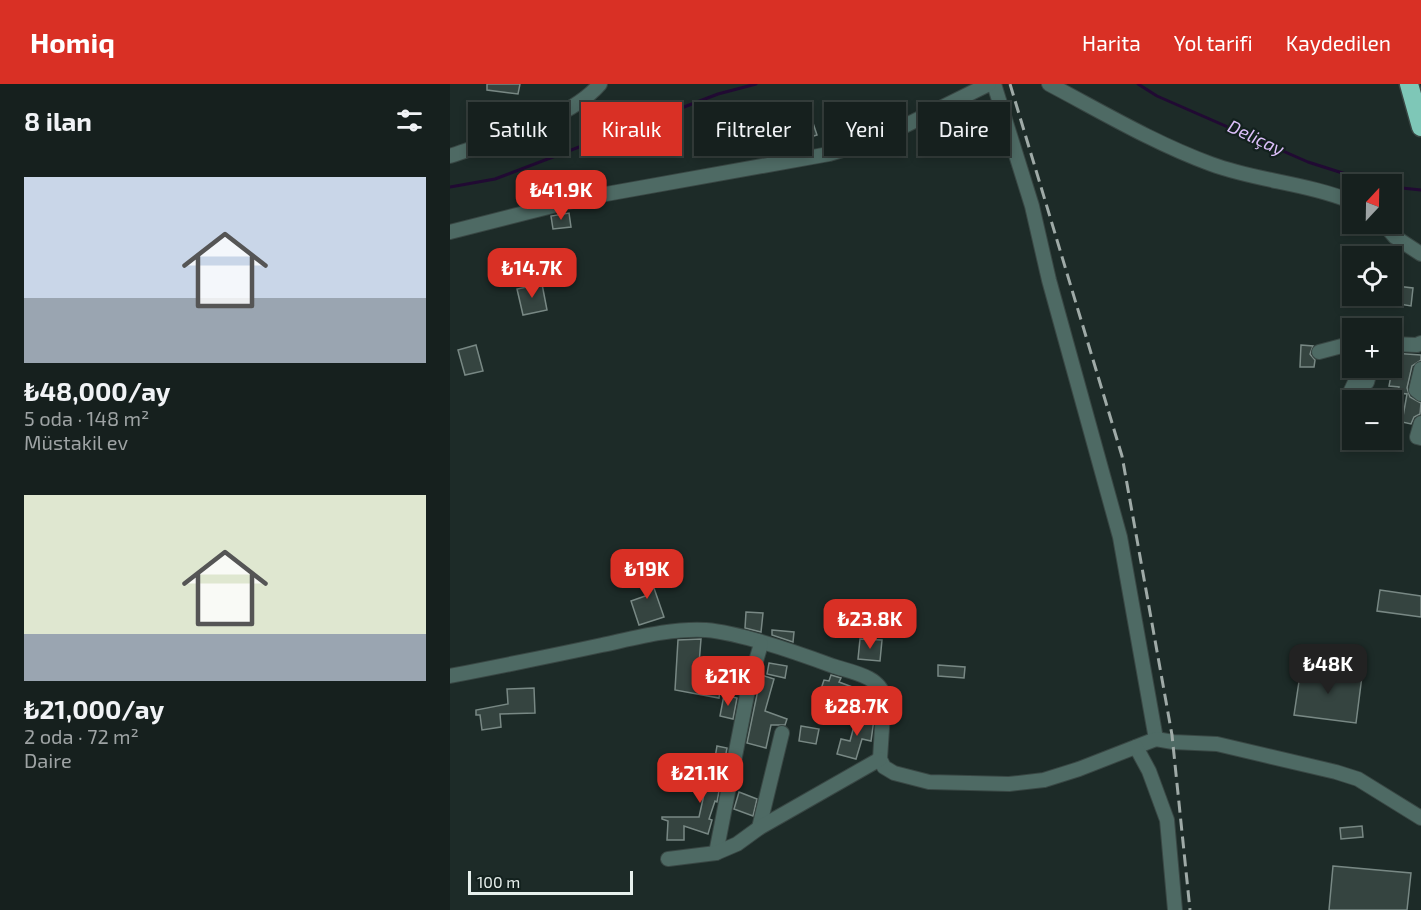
<!DOCTYPE html>
<html lang="tr">
<meta charset="utf-8">
<style>
body{margin:0;font-family:"Exo 2",sans-serif;background:#1f2827;color:#f1f3f6;height:100vh;display:flex;flex-direction:column;font-size:22px;white-space:nowrap}
*{box-sizing:border-box;margin:0}
p{font-size:20px;color:#9ea3a4}
.icon{flex:none;width:33px;height:33px;fill:none;stroke:currentColor;stroke-width:2;stroke-linecap:round;stroke-linejoin:round}
.map{position:relative;flex:1;overflow:hidden}
.details{display:flex;flex-direction:column;background:#16201e;width:450px}
.details>*{flex:none}
.top-card{position:absolute;left:18px;top:18px;width:570px;height:54px;display:flex;gap:12px}
.needle{width:39px;rotate:22deg}
.fabs{position:absolute;left:892px;top:90px;display:grid;gap:12px}
.fabs a{display:grid;place-items:center;width:60px;height:60px;border-radius:0px;background:#16201e;box-shadow:0 3px 9px #0003,0 0 0 2px #353e3c;font-size:30px}
.scale{position:absolute;left:18px;bottom:15px;width:165px;box-sizing:border-box;padding-left:6px;border:3px solid #e7f0ed;border-top:0;font-size:16px;line-height:21px;white-space:nowrap;color:#e7f0ed;-webkit-text-stroke:4px #13211e;paint-order:stroke}
.price{position:absolute;translate:-50% -51px;padding:0 14px;border-radius:12px;background:#d93025;color:#fff;font-size:20px;line-height:39px;filter:drop-shadow(0 2px 3px #0008)}
.price::after{content:'';position:absolute;left:50%;top:36px;width:18px;height:14px;margin-left:-9px;background:inherit;clip-path:polygon(0 0,100% 0,50% 100%)}
.price.current{background:#222;color:#fff}
ul{padding:0;list-style:none}
li{display:grid;align-content:center;gap:12px;height:318px;padding:0 24px}
li span{display:grid;place-items:center;height:186px;border-radius:0px;color:#555}
li>.icon{margin-inline-start:auto}
span .icon{width:108px;height:108px;fill:#fffc;stroke-width:1}
li b{font-size:26px}
h2{display:flex;justify-content:space-between;align-items:center;height:72px;padding:0 24px;font-size:26px}
.chip{padding:0 21px;border-radius:0px;background:#16201e;box-shadow:0 3px 9px #0003,0 0 0 2px #353e3c;font-size:21px;line-height:54px}
.chip.current{background:#d93025;color:#fff}
header{display:flex;align-items:center;gap:36px;box-sizing:border-box;height:84px;padding:0 30px;background:#d93025;color:#fff}
header strong{font-size:28px}
nav{display:flex;gap:33px;margin-inline-start:auto;font-size:21px}
main{display:flex;flex:1;min-height:0}
.map>svg:first-child{display:block}
.lines{fill:none;stroke-linecap:round;stroke-linejoin:round}
.stream{stroke:#210a33;stroke-width:3}
.building{fill:#354440;stroke:#788884;stroke-width:1.5}
.minor-casing{stroke:#394744;stroke-width:16}
.highway-casing{stroke:#394744;stroke-width:21}
.minor{stroke:#4e6a64;stroke-width:14}
.highway{stroke:#7ec7b7;stroke-width:18}
.rail{stroke:#9faaa7;stroke-width:3;stroke-dasharray:12 6;stroke-linecap:butt}
.labels{text-anchor:middle;stroke-width:4.5;stroke-linejoin:round;paint-order:stroke}
.water-label{font-size:18px;font-style:italic;fill:#ddc0fb;stroke:#13211e}
</style>
<header>
<strong>Homiq</strong>
<nav><a>Harita</a><a>Yol tarifi</a><a>Kaydedilen</a></nav>
</header>
<main>
<section class="details">
<h2>8 ilan<svg class="icon" aria-label="filters" viewBox="0 0 24 24"><path d="M4 7h16M4 17h16"/><circle cx="9" cy="7" r="2"/><circle cx="15" cy="17" r="2"/></svg></h2>
<ul>
<li><span style="background:linear-gradient(#c9d6e8 65%,#9aa5b1 0)"><svg class="icon" aria-label="home" viewBox="0 0 24 24"><path d="M3 11l9-7 9 7M6 9v11h12V9"/></svg></span><div><b>₺48,000/ay</b><p>5 oda · 148 m²</p><p>Müstakil ev</p></div></li>
<li><span style="background:linear-gradient(#dfe7d0 75%,#9aa5b1 0)"><svg class="icon" aria-label="home" viewBox="0 0 24 24"><path d="M3 11l9-7 9 7M6 9v11h12V9"/></svg></span><div><b>₺21,000/ay</b><p>2 oda · 72 m²</p><p>Daire</p></div></li>
</ul>
</section>
<div class="map">
<svg width="971" height="826" viewBox="0 0 971 826">
<rect width="100%" height="100%" fill="#1d2b28"/>
<g class="lines">
<!-- stream -->
<g class="stream">
<path d="M688,0L707,12L858,78L927,100"/>
<path d="M0,103L45,95L268,10L306,0"/>
<path d="M942,103L971,106"/>
</g>
</g>
<!-- building -->
<g class="building">
<path d="M37,0H70L68,10L37,6Z"/>
<path d="M363,39L367,51L344,58L340,46Z"/>
<path d="M119,129L121,143L103,145L101,132Z"/>
<path d="M92,200L97,226L73,231L67,205Z"/>
<path d="M946,202L963,204L961,222L943,219Z"/>
<path d="M26,261L33,287L15,291L8,266Z"/>
<path d="M851,261L863,262L860,270L865,276L864,283H850Z"/>
<path d="M942,269L971,271V276L962,282L957,304L960,313L971,319L970,330L964,333L961,340L952,338L957,310L948,309L949,303L939,302L944,276Z"/>
<path d="M196,481L214,533L189,541L181,517L198,511L186,485Z"/>
<path d="M930,506L971,512V533L927,527Z"/>
<path d="M296,528L313,529L311,548L295,544Z"/>
<path d="M322,546L344,548L343,558L322,551Z"/>
<path d="M251,555L249,580H252L251,589L272,593L269,614L225,606L228,556Z"/>
<path d="M410,555L432,556L430,577L408,575Z"/>
<path d="M319,579L337,582L335,594L317,590Z"/>
<path d="M488,581L515,583L514,594L488,592Z"/>
<path d="M875,581L885,583V588L912,592L906,639L844,631L851,584L874,588Z"/>
<path d="M311,591L324,595L315,627L337,635L335,641H321L316,664L297,659Z"/>
<path d="M381,591L391,594L389,598L413,607L405,629L387,623L390,615L370,608L374,596L379,597Z"/>
<path d="M84,604L85,629L50,630L51,643L32,646L30,631H26V626L58,620L57,605Z"/>
<path d="M274,611L287,614L283,635L270,632Z"/>
<path d="M407,631L424,635L421,657L412,655L406,675L387,670L391,655L400,657Z"/>
<path d="M351,642L369,645L366,660L349,657Z"/>
<path d="M267,662L277,664L267,718L265,717L259,735L262,736L258,750L234,742V756H217L218,737L212,735V733H249L257,697L261,698Z"/>
<path d="M289,708L307,715L303,732L284,725Z"/>
<path d="M912,742L913,753L891,755L890,744Z"/>
<path d="M883,782L961,789L957,826H879Z"/>
</g>
<g class="lines">
<!-- minor casing -->
<g class="minor-casing">
<g id="minor">
<path d="M544,0L582,122L599,196L670,453L706,655"/>
<path d="M599,0C652,28 704,59 761,80C807,97 857,99 903,118"/>
<path d="M0,72C45,56 119,36 150,0"/>
<path d="M934,140L945,153L971,170"/>
<path d="M0,148L134,114L379,70L426,56L539,0"/>
<path d="M942,260L967,261L971,259"/>
<path d="M869,268L903,259"/>
<path d="M971,285L966,306L971,310"/>
<path d="M898,313L904,300L917,298L921,284"/>
<path d="M971,339L967,353L971,354"/>
<path d="M0,592C51,582 101,572 152,561C185,554 221,544 256,546C292,549 348,569 383,582C401,588 430,592 434,613L430,675L434,683L444,689L479,698L559,700L594,696L629,685L706,655L723,658L767,660L886,688L908,695L971,734"/>
<path d="M686,663L699,687L717,736L725,826"/>
<path d="M309,744L332,649"/>
<path d="M266,769L299,601L311,560"/>
<path d="M218,775L266,769L287,760L309,744L430,675"/>
</g>
</g>
<!-- highway casing -->
<g class="highway-casing">
<path id="highway" d="M959,0L971,43"/>
</g>
<!-- minor -->
<use href="#minor" class="minor"/>
<!-- highway -->
<use href="#highway" class="highway"/>
<!-- rail -->
<path class="rail" d="M560,0L672,372L722,651L740,826"/>
</g>
<g class="labels">
<!-- water labels -->
<g class="water-label">
<text transform="translate(806 54) rotate(25)" y="6">Deliçay</text>
</g>
</g>
</svg>
<div class="fabs">
<a><svg class="needle" viewBox="-14 -14 28 28"><path d="M0-13l5 13h-10z" fill="#e53935"/><path d="M0 13l5-13h-10z" fill="#9ea3a4"/></svg></a>
<a><svg class="icon" aria-label="locate" viewBox="0 0 24 24"><circle cx="12" cy="12" r="6"/><path d="M12 2v4M12 18v4M2 12h4M18 12h4"/></svg></a>
<a>+</a>
<a>−</a>
</div>
<div class="scale">100 m</div>
<b class="price" style="left:111px;top:137px">₺41.9K</b>
<b class="price" style="left:82px;top:215px">₺14.7K</b>
<b class="price" style="left:197px;top:516px">₺19K</b>
<b class="price" style="left:420px;top:566px">₺23.8K</b>
<b class="price current" style="left:878px;top:611px">₺48K</b>
<b class="price" style="left:278px;top:623px">₺21K</b>
<b class="price" style="left:407px;top:653px">₺28.7K</b>
<b class="price" style="left:250px;top:720px">₺21.1K</b>
<div class="top-card">
<a class="chip">Satılık</a>
<a class="chip current">Kiralık</a>
<a class="chip">Filtreler</a>
<a class="chip">Yeni</a>
<a class="chip">Daire</a>
</div>
</div>
</main>
